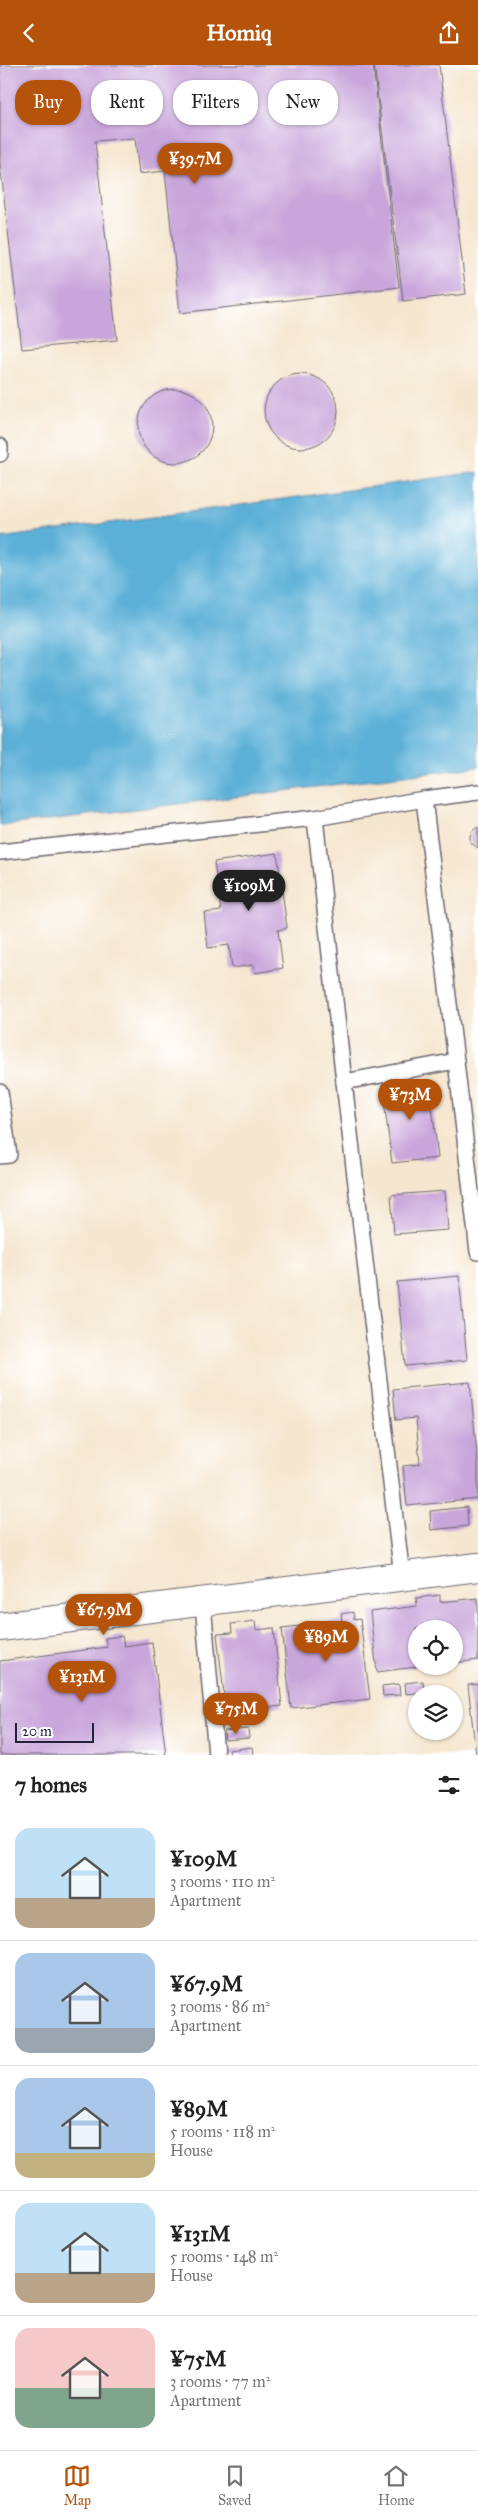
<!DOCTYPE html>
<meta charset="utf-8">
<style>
body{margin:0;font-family:"IM FELL Great Primer",serif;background:#f2f2f2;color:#202124;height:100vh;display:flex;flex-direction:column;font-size:19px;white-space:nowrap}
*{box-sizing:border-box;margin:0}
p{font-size:16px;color:#757577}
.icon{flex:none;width:28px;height:28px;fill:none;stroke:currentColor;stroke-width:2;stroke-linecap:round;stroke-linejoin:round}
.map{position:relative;height:1690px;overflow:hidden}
.drawer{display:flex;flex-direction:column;background:#fff;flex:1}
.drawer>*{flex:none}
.top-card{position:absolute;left:15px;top:15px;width:449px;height:45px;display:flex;gap:10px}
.buttons{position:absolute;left:408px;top:1555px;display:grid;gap:10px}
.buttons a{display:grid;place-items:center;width:55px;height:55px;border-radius:50%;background:#fff;box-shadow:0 1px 4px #0004;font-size:25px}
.scale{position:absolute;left:15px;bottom:12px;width:79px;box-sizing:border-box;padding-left:5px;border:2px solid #22223b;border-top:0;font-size:14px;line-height:18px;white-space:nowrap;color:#22223b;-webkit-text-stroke:4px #fff;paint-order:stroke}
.price{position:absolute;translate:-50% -42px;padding:0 11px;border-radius:18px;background:#b45309;color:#fff;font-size:16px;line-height:32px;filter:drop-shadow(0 1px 2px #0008)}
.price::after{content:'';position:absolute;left:50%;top:30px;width:15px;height:11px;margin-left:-8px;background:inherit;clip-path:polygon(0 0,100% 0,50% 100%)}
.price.current{background:#222;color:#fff}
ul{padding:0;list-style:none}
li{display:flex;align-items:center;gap:15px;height:125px;padding:0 15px}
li+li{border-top:1px solid #e0e0e0}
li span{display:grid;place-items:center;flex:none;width:140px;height:100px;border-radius:15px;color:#555}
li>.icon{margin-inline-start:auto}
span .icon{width:60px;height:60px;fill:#fffc;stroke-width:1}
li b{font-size:21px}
h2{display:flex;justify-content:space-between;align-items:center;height:60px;padding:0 15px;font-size:21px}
.tag{padding:0 18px;border-radius:20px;background:#fff;box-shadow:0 1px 4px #0004;font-size:18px;line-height:45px}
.tag.current{background:#b45309;color:#fff}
header{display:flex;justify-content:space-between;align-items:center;height:65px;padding:0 15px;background:#b45309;color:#fff;font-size:22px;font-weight:800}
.dock{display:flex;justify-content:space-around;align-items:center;height:70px;border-top:1px solid #e0e0e0;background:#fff;font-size:14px;color:#757577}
.dock a{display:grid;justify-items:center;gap:2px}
.dock .current{color:#b45309}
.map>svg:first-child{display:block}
.water{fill:#5bb0d7;stroke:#3e6989}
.building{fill:#c8a5da}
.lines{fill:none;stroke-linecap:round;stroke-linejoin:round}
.service-casing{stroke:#6c676f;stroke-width:18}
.minor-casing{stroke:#6c676f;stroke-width:30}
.service{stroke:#fff;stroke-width:15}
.minor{stroke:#fff;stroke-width:28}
</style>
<header><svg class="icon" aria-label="back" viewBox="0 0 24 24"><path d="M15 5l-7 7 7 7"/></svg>Homiq<svg class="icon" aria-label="share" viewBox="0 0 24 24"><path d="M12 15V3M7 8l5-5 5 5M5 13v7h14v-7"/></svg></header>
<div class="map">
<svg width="478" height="1690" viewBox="0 0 478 1690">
<rect width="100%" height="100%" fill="#fff"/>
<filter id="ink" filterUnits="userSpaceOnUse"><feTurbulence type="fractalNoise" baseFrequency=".02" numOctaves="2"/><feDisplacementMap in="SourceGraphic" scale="10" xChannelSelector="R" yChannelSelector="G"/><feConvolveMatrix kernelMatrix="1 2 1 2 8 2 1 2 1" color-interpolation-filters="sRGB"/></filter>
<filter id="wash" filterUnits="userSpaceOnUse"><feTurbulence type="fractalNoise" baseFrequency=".0096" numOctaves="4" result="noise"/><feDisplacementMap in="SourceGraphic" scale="20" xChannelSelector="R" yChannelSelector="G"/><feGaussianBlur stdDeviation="1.12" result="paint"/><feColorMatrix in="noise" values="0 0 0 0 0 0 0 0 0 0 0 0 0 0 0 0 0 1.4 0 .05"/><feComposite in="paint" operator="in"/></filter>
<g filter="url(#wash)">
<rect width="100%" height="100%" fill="#f5e6cf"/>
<!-- water -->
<path class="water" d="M478,407V702L0,761V473Z"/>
<g id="blocks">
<!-- building -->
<g class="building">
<path d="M0,0H373L399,222L180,248L165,106L139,109L135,73L95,76L117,275L22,284L0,98Z"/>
<path d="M374,0H439L466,229L403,236Z"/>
<circle cx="301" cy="346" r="37"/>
<circle cx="175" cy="361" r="37"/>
<path d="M478,762V783L470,777V771L472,766Z"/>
<path d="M277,788L287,863L278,865L283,903L255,908L254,900L232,903L229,880L208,883L204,848L221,846L214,797Z"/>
<path d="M429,1015L438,1093L392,1098L382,1020Z"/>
<path d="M445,1126L448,1165L394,1169L391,1130Z"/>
<path d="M459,1211L467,1295L405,1301L397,1217Z"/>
<path d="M470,1317L478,1401V1434L407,1441L403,1401L420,1399L416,1353L396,1355L393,1324Z"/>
<path d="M467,1442L468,1461L431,1465L430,1446Z"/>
<path d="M440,1530V1537L478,1533V1595L454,1598V1564H416V1602L377,1607L370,1547L417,1541L416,1533Z"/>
<path d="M353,1547L354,1555L360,1554L370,1634L291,1643L282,1563L342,1556L341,1549Z"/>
<path d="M255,1556L256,1565L274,1563L282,1641L226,1647L217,1569L232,1568L231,1559Z"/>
<path d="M122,1571L124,1581L152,1577L166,1690H0V1596L107,1582L105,1573Z"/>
<path d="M423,1616L424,1627L406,1629L405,1618Z"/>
<path d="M399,1619L400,1630L383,1631L382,1621Z"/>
<path d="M478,1619V1690H476L468,1620Z"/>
<path d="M248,1664L249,1673L225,1675L224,1666Z"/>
<path d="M252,1682L253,1690H230L229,1685Z"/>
</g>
</g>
</g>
<g filter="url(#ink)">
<use href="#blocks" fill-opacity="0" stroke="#6c676f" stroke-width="1"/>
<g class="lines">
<!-- service casing -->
<g class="service-casing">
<g id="service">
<path d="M0,381V389"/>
<path d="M424,734L456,996"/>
<path d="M315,753L344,1017"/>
<path d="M0,787L315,753L424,734L478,727"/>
<path d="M0,1027L9,1090L0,1091"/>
<path d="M402,1512L344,1017L456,996L478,1187"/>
<path d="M203,1539L216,1690"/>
</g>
</g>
<!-- minor casing -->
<g class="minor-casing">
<path id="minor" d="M0,1562L478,1502"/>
</g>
<!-- service -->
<use href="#service" class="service"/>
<!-- minor -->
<use href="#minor" class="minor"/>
</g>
</g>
</svg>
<div class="buttons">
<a><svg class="icon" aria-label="locate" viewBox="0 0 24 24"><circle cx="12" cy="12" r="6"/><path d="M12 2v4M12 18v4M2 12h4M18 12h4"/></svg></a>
<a><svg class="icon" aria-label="layers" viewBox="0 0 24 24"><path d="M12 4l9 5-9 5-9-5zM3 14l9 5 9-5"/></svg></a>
</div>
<div class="scale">20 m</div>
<b class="price" style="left:195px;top:120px">¥39.7M</b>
<b class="price current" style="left:249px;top:847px">¥109M</b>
<b class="price" style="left:410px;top:1056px">¥73M</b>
<b class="price" style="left:104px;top:1571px">¥67.9M</b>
<b class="price" style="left:326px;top:1598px">¥89M</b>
<b class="price" style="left:82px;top:1638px">¥131M</b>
<b class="price" style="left:236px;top:1670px">¥75M</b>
<div class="top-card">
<a class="tag current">Buy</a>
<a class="tag">Rent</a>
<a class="tag">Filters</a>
<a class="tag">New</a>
</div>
</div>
<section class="drawer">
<h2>7 homes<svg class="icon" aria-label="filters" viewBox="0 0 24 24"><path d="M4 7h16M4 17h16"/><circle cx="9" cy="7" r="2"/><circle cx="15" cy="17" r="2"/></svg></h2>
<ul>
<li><span style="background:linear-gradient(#bfe0f5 70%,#b9a48a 0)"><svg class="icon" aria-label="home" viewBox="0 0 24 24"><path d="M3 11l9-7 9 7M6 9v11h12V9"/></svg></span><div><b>¥109M</b><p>3 rooms · 110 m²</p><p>Apartment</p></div></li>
<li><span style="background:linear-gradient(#a9c7e8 75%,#9aa5b1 0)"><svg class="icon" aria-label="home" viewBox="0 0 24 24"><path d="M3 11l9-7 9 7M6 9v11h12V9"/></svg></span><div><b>¥67.9M</b><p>3 rooms · 86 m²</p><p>Apartment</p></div></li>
<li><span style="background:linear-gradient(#a9c7e8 75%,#c2b280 0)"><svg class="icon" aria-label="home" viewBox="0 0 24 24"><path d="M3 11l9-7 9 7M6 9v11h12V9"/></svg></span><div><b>¥89M</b><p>5 rooms · 118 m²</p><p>House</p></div></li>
<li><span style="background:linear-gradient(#bfe0f5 70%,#b9a48a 0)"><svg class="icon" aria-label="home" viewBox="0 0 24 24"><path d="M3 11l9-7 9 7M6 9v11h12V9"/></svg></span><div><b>¥131M</b><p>5 rooms · 148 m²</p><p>House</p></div></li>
<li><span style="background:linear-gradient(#f6c9c9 60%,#7fa58c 0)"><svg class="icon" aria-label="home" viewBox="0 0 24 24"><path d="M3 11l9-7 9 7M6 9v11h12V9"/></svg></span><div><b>¥75M</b><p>3 rooms · 77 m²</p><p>Apartment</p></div></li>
</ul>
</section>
<nav class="dock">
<a class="current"><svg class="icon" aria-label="map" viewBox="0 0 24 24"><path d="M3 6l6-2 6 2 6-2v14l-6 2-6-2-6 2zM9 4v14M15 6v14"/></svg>Map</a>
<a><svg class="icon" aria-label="saved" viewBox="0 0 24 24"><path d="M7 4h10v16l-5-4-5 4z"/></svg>Saved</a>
<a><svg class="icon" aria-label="home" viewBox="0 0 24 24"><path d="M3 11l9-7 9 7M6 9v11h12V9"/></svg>Home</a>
</nav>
